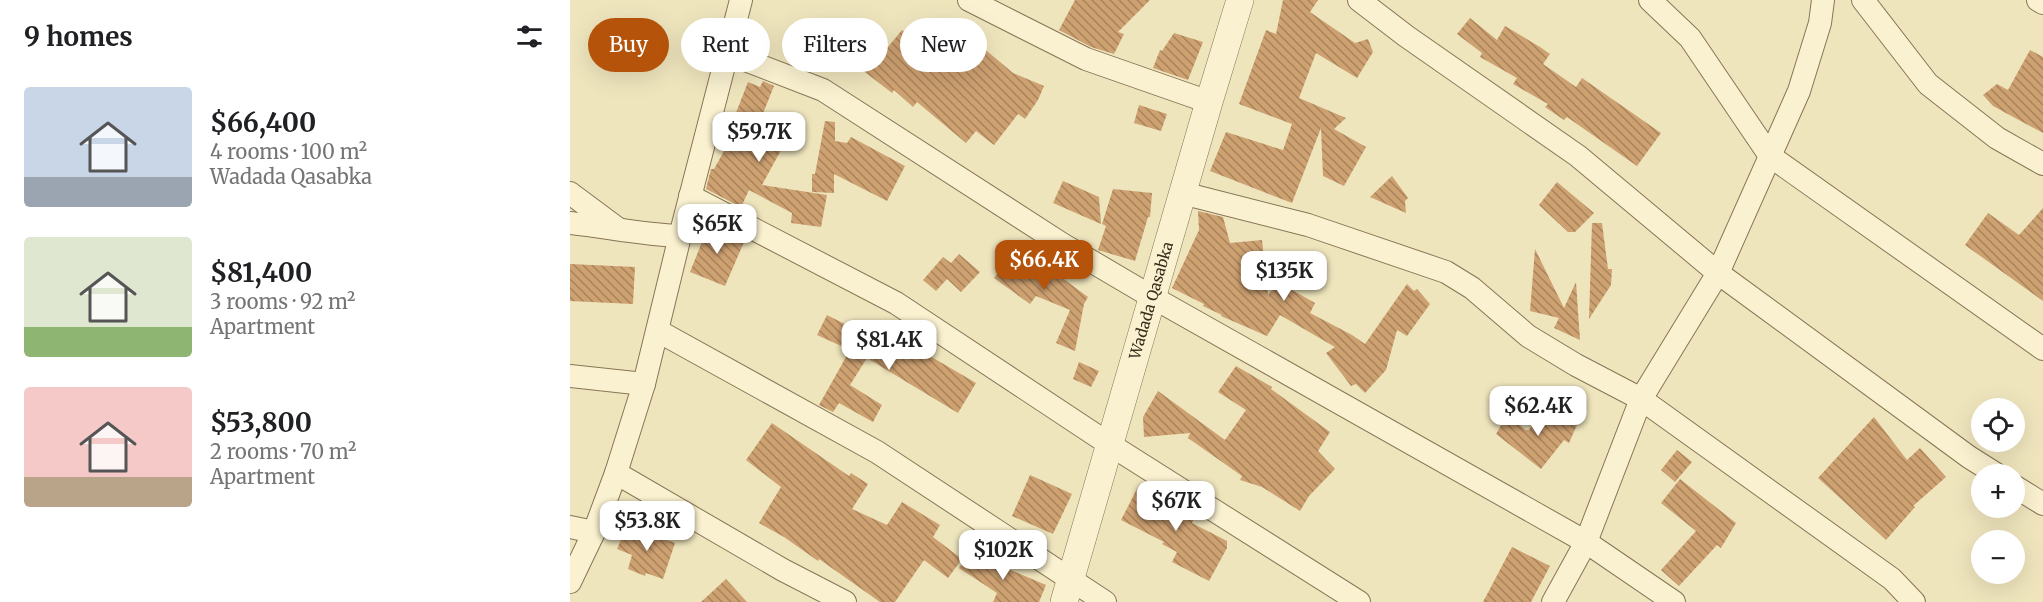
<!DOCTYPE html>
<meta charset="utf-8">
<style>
body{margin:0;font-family:Merriweather,serif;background:#f6f6f6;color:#202124;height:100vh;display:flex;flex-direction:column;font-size:22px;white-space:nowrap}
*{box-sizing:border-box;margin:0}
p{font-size:20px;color:#757577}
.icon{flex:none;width:33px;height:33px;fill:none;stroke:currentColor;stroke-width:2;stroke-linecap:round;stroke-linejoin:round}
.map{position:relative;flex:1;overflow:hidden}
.drawer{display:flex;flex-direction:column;background:#fff;width:570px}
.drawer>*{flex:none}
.hud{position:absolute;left:18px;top:18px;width:570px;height:54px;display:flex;gap:12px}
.fabs{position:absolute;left:1401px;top:398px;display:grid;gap:12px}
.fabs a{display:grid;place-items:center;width:54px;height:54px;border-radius:50%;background:#fff;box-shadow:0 6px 24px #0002;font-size:30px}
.price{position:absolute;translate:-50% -51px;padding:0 14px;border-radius:12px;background:#fff;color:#222;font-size:20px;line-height:39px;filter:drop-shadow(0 2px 3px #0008)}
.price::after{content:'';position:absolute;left:50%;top:36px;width:18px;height:14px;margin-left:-9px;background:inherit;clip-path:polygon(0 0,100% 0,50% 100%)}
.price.selected{background:#b45309;color:#fff}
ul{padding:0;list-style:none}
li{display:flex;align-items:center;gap:18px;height:150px;padding:0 24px}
li span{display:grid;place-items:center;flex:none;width:168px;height:120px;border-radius:6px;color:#555}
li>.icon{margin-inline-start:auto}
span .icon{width:72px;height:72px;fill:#fffc;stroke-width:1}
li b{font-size:26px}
h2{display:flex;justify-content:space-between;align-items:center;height:72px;padding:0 24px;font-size:26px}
.pill{padding:0 21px;border-radius:27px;background:#fff;box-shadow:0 6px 24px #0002;font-size:21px;line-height:54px}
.pill.selected{background:#b45309;color:#fff}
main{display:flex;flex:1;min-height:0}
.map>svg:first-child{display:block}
.building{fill:url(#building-back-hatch)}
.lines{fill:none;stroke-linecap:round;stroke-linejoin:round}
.minor-casing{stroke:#877556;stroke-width:24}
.tertiary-casing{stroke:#877556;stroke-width:28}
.minor{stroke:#faf1d0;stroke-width:22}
.tertiary{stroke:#faf1d0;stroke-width:27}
.labels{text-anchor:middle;stroke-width:4.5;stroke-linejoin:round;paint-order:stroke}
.street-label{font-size:15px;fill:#362a1b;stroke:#f6eecd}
</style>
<main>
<section class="drawer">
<h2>9 homes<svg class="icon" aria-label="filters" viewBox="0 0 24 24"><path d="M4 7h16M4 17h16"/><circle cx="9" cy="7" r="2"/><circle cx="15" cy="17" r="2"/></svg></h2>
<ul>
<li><span style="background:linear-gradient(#c9d6e8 75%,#9aa5b1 0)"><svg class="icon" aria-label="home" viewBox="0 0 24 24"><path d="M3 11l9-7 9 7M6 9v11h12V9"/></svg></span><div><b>$66,400</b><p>4 rooms · 100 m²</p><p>Wadada Qasabka</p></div></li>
<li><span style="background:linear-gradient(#dfe7d0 75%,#8fb573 0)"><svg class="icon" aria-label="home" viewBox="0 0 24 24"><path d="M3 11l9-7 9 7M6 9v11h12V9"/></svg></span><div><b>$81,400</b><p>3 rooms · 92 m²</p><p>Apartment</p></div></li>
<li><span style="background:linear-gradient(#f6c9c9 75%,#b9a48a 0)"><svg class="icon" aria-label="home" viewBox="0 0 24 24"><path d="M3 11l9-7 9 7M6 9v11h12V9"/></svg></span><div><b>$53,800</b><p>2 rooms · 70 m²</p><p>Apartment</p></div></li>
</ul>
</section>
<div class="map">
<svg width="1473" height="602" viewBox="0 0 1473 602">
<defs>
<pattern id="building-back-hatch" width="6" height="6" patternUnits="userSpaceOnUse" patternTransform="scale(1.5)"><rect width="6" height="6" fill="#cea171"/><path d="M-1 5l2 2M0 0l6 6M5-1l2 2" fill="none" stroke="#a8835c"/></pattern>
</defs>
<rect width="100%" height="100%" fill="#efe5bd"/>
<!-- building -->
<g class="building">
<path d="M505,0H580L548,32L554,34L544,54L521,47L489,30Z"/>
<path d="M713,0H748L740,12L785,43L798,39L803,52L787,78L746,53L729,98L776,118L764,129L796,147L774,186L753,176L751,128L722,203L640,171L656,132L713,150L722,124L669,104L696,30L706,34Z"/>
<path d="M900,18L927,40L935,26L970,47L980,54L973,64L1006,87L1012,78L1091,133L1067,166L997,117L994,120L975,107L978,104L943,84L947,78L910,57L912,53L887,34Z"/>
<path d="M386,25L443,73L474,86L468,100L455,119L448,114L424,145L406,131L396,143L347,102L343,107L324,90L322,93L278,59L298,32L318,47L332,30L373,63L377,38Z"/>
<path d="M604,33L633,42L618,80L583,68L590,50L592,51Z"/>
<path d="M1460,50L1473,57V133L1423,106L1413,95L1427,84L1438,90Z"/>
<path d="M193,81L204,86L188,126L216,141L192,185L257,195L251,227L221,223L222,213L179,190L171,207L136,189L141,169H144L168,126L162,123L178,82L190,87Z"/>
<path d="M569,105L597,114L591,131L564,123Z"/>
<path d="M255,121L265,122V141L277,143L281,137L335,166L317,201L264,174V193L242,192V174H245Z"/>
<path d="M822,176L838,198L835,201L836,213L800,197Z"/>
<path d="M493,181L529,197L531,224L483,203Z"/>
<path d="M987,182L1024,213L1005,232H998L969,205Z"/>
<path d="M543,189L582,193L580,217H578L565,261L528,250L536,226L532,224Z"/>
<path d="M1473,208V301L1395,245L1418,213L1449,235Z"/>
<path d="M628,211L653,217L660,243L692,240L698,295L708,282L745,303L740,313L782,335L795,344L837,284L844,291L847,289L860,304L837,336L827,330L816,370L795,393L786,384L781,386L756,353L765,347L710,315L697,336L651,316L652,315L633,306L634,304L602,288L629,230Z"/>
<path d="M140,222L159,232L157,235L174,242L155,286L120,272Z"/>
<path d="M1022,223H1032L1038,269H1042L1041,285L1019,319Z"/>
<path d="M449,246L518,297L514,304L505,351L486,343L500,310L466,296L460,304L424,278Z"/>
<path d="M965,249L994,308L1006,282L1010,340L984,328L989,318L960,311Z"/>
<path d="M389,254L410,272L391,292L377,279L366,291L353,280L373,257L381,263Z"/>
<path d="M0,264L65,267L63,304L0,301Z"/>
<path d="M257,315L318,346L324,335L406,383L388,413L297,358L280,385L312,405L303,422L269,403L263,412L249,405L280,350L247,335Z"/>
<path d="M509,362L529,371L521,387L503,379Z"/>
<path d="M666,366L702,387L701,389L760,432L748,451L765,469L739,496L730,511L692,487L670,480L672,476L618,438L620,433L574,437L573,417L588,391L655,440L676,410L648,392Z"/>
<path d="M972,410L1007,425L999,443L994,440L971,469L926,434L937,415L956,430H959Z"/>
<path d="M1304,417L1337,460L1350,448L1376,477L1343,506L1345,507L1316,540L1248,478Z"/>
<path d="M202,423L279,476L281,473L298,484L282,509L317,525L332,502L370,525L363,537L392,559L378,578L354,560L325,602H310L249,559L248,561L214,537L189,523L211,487L176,460Z"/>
<path d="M1107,450L1122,462L1105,482L1091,470Z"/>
<path d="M460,475L502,494L483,534L442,516Z"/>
<path d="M1110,479L1166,523L1151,548L1147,545L1109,586L1091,570L1126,531L1091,503Z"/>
<path d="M569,485L625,516L622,523L657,541V548L639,581L602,562L607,552L592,544L594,542L551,520Z"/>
<path d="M57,526L105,543L93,579L76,573L75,576L58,569L62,555L47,549Z"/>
<path d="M942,547L980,566L961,602H913Z"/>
<path d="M402,549L436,572L438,569L476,585L469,602H423L427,593L389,568Z"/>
<path d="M156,579L177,602H131Z"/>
</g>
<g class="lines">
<!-- minor casing -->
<g class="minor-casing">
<g id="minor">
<path d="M399,0L516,59L639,102"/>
<path d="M789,0L836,36L1008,156L1148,273L1399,457L1426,474"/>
<path d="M1080,0L1120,38L1200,156L1473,349"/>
<path d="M1293,0L1358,84L1427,138L1473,164"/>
<path d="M1468,0L1473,3"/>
<path d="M157,53L253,90L492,244L582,297L1016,542L1104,602"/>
<path d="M0,193L47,228"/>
<path d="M612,193L738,225L876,272L902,288L958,336L1006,365L1071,399L1322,579L1344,602"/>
<path d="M120,196L326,303L539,444L789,602"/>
<path d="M0,223C37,227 73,235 110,236"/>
<path d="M88,331L307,452L535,602"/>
<path d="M0,376L74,384"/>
<path d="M46,473L213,570L275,602"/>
<path d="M1444,486L1473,504"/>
<path d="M0,527L24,532"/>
<path d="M0,582L24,532L46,473L74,384L110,236L171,0"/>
<path d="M983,602L1016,542L1071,399L1148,273L1229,91L1250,23L1253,0"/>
</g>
</g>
<!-- tertiary casing -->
<g class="tertiary-casing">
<g id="tertiary">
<path id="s1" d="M494,602L639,102L670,0"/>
</g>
</g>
<!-- minor -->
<use href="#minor" class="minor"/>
<!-- tertiary -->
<use href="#tertiary" class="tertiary"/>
</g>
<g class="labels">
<!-- street labels -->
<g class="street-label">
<text dy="5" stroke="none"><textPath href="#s1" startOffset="314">Wadada Qasabka</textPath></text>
</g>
</g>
</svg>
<div class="fabs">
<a><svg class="icon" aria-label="locate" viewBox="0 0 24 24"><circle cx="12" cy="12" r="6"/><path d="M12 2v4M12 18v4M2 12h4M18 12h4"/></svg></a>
<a>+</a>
<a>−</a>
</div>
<b class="price" style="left:189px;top:163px">$59.7K</b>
<b class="price" style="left:147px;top:255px">$65K</b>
<b class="price selected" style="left:474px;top:291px">$66.4K</b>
<b class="price" style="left:714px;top:302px">$135K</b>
<b class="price" style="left:319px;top:371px">$81.4K</b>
<b class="price" style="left:968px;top:437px">$62.4K</b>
<b class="price" style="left:606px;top:532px">$67K</b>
<b class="price" style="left:77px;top:552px">$53.8K</b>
<b class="price" style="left:433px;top:581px">$102K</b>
<div class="hud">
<a class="pill selected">Buy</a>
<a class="pill">Rent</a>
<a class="pill">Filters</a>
<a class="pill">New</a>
</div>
</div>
</main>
